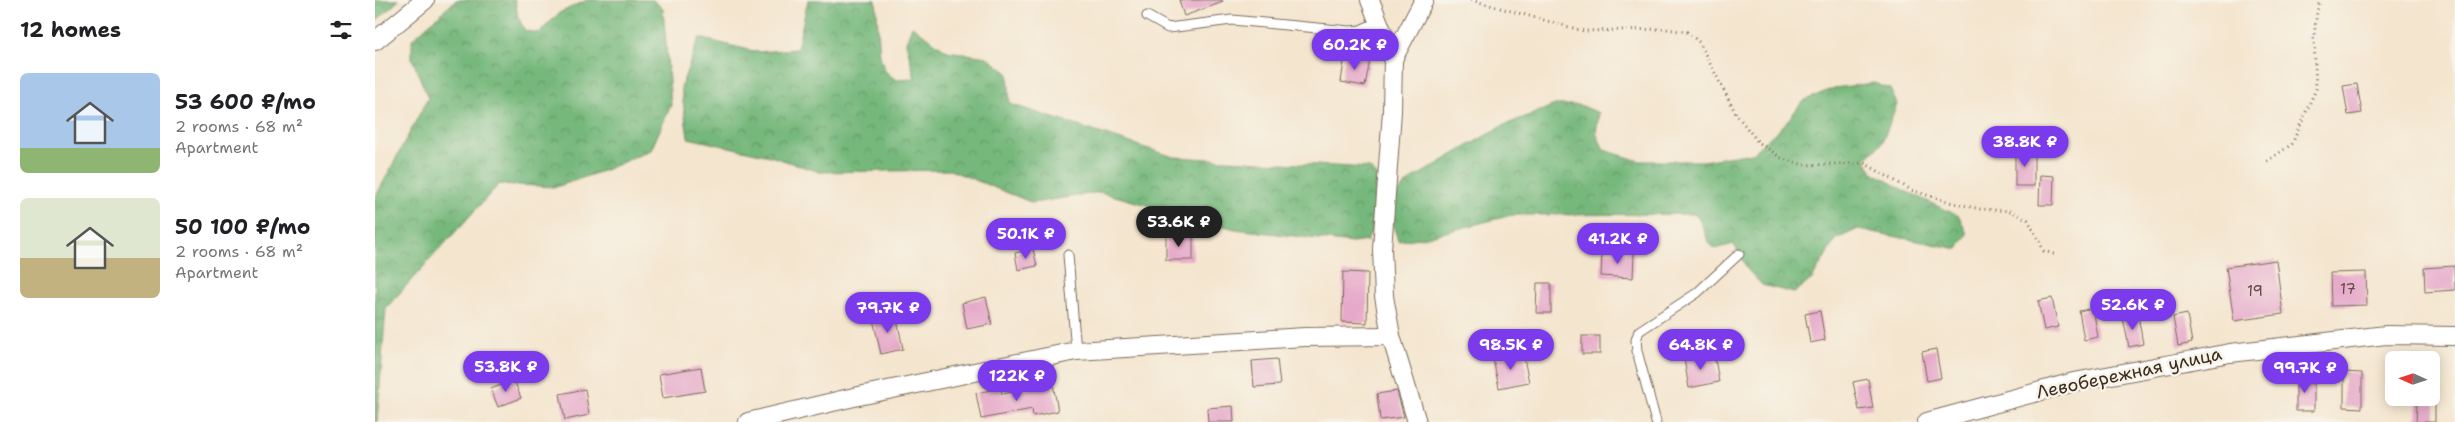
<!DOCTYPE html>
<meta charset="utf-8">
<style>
body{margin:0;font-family:"Shantell Sans",sans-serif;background:#f2f2f2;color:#202124;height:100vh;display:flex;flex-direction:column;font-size:19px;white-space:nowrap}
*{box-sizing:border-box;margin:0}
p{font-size:16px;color:#757577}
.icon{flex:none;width:28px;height:28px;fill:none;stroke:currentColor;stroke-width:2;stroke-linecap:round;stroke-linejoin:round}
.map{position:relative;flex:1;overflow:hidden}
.sheet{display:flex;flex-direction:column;background:#fff;width:375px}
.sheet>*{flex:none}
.needle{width:32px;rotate:273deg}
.tools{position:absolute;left:2010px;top:351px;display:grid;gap:10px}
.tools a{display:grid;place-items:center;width:55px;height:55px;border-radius:8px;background:#fff;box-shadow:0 2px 12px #0003;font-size:25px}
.price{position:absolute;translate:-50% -42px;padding:0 11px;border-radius:18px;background:#7c3aed;color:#fff;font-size:16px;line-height:32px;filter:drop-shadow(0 1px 2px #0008)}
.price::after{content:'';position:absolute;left:50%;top:30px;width:15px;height:11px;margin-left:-8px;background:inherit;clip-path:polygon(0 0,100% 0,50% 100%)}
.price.selected{background:#222;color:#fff}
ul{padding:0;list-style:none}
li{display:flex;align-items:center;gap:15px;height:125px;padding:0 20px}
li span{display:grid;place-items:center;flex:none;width:140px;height:100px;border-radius:8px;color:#555}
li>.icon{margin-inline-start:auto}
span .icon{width:60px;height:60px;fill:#fffc;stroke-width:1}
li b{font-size:21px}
h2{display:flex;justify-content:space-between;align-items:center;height:60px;padding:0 20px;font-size:21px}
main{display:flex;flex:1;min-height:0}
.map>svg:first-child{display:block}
.forest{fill:url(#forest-crowns);stroke:#58714c}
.building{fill:#e6a9c9}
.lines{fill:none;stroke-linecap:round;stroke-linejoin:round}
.service-casing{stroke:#7c6b5c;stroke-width:11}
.minor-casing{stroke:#7c6b5c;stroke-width:20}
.path{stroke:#7c6b5c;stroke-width:3;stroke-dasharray:1 4;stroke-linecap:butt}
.service{stroke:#fff;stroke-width:9}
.minor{stroke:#fff;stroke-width:18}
.labels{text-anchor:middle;stroke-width:5;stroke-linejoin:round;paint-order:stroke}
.number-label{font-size:15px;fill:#664a49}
.street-label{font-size:18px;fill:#3b2a1e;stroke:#f7f3e8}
</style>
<main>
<section class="sheet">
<h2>12 homes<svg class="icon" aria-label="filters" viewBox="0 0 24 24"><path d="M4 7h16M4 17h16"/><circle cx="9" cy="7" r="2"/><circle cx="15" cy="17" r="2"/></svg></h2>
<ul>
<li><span style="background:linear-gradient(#a9c7e8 75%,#8fb573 0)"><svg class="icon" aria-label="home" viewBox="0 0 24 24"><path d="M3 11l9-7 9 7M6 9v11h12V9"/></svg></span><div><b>53 600 ₽/mo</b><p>2 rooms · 68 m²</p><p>Apartment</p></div></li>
<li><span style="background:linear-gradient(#dfe7d0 60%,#c2b280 0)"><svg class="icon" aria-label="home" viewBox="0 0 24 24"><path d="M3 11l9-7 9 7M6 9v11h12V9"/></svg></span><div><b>50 100 ₽/mo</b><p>2 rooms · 68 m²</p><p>Apartment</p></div></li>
</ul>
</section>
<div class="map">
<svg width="2080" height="422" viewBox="0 0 2080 422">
<defs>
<pattern id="forest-crowns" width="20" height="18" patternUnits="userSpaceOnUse" patternTransform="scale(1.25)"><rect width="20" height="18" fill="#76b87b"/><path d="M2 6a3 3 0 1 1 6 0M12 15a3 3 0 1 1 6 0" fill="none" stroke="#629664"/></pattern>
</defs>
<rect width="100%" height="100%" fill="#f7f3e8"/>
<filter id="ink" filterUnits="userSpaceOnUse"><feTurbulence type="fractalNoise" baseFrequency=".02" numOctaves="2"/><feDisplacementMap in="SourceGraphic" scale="10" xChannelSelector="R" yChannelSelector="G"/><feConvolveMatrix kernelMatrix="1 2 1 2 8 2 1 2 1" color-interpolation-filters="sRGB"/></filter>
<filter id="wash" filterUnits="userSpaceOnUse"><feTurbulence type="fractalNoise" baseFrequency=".0096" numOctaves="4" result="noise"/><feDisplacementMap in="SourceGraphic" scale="20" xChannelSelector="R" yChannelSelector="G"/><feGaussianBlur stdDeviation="1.12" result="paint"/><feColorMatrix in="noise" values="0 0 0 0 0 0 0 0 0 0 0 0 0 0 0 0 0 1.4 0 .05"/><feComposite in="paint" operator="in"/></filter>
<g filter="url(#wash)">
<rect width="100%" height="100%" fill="#f4e5ce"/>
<!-- forest -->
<g class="forest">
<path d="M0,0H24L0,22Z"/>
<path d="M81,0H140L143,17L150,31L164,33L184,13L212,0H278L288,9L296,105L276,150L230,170L181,187L124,184L11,308L2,422H0V198L53,98L37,58V39Z"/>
<path d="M433,0H501L505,56L510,71L521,80L540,79L531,42L537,26L572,51L612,57L633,73L635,104L799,157L994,168L1002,175L997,229L992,241L977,243L860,229L725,192L658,203L575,170L445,172L395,156L313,138L306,87L324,38L383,52L422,49Z"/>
<path d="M1499,83L1515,89L1522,104L1507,143L1491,159L1497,172L1528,190L1584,216L1592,234L1583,249L1483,229L1460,240L1437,279L1419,293L1387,285L1372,269L1359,244L1339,249C1328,236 1331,227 1320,214L1137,215L1051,237L1023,241L1018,222L1020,195L1037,179L1125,127L1180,105H1205L1224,113L1221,133L1229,150L1265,161H1328L1377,153L1409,125L1428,101L1459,88Z"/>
</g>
<g id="blocks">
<!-- building -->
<g class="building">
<path d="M804,0H847L848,2L809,16Z"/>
<path d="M970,55L995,60L990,86L966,82Z"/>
<path d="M1982,84L1987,113L1973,115L1968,86Z"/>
<rect x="1640" y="151" width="19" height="35"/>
<path d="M1665,175L1679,176L1678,205H1664Z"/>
<rect x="791" y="235" width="27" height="25"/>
<path d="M658,249L662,266L643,270L640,253Z"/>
<path d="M1227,252L1259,253L1258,278L1226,276Z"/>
<path d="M1901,260L1908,314L1859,321L1851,267Z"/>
<path d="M2079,266L2080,290L2050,292L2049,268Z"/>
<path d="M968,272L993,273L992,323L967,322Z"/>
<path d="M1991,272L1992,305L1956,306L1955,273Z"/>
<path d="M1162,283H1176V313H1161Z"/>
<path d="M611,297L617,324L592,329L587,303Z"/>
<path d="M1677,298L1683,327L1669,330L1663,301Z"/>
<path d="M1718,308L1723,337L1709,340L1704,311Z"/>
<path d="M1445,311L1450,340L1435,343L1430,314Z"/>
<path d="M521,314L528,349L506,354L498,319Z"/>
<path d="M1812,314L1817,343L1803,346L1798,317Z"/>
<path d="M1763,315L1768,344L1754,347L1748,318Z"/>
<rect x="1207" y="336" width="18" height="18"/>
<path d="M1561,349L1566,378L1552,381L1547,352Z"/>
<path d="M1339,353L1344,382L1314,388L1309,359Z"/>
<path d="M1148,354L1154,382L1124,388L1118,359Z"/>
<path d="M902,359L905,385L879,387L877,361Z"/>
<path d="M326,367L330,391L288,398L284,374Z"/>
<path d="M1969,372L1987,373V408L1969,407Z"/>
<path d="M1921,376L1939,377V411H1921Z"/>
<path d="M1493,379L1498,408L1484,410L1478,382Z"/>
<path d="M139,380L146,398L123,407L116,389Z"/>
<path d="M678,384L683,411L658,416L657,409L606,419L601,393L626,388L627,394Z"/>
<path d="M210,389L214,415L190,420L185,394Z"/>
<path d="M1022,391L1029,417L1005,420L1002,394Z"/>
<path d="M2042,403L2060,404V422H2041Z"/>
<path d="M858,406L859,422H833L832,408Z"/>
</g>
</g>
</g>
<g filter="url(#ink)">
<use href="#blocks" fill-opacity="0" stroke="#7c6b5c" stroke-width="1"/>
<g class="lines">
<!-- service casing -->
<g class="service-casing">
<g id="service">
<path d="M772,16L793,28L857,20L975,31L985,30L1003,22"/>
<path d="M693,255L701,351"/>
<path d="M1281,422L1262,351L1261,340L1264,331L1322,293L1364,254"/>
</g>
</g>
<!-- minor casing -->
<g class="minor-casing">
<g id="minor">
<path d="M995,0L1018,59L1017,111L1007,249L1009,296L1016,336L1042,422"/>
<path d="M0,41L50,0"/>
<path d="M1018,59L1049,0"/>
<path d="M373,422L479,397L701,351L930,337L1016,336"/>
<path d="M1552,422L1699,382L1855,353L2011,335L2080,336"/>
</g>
</g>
<!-- path -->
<g class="path">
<path d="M1096,0L1209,31L1291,29L1312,32L1324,42L1361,114L1383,142L1408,159L1429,165L1489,163L1536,190L1574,202L1605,209L1636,211L1653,220L1669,251L1682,255"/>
<path d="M1892,161L1917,144L1941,89L1939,38L1942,11L1945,0"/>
</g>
<!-- service -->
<use href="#service" class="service"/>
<!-- minor -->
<use href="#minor" class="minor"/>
</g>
</g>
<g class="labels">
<!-- number labels -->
<g class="number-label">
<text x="1973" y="294">17</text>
<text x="1880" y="296">19</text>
</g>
<!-- street labels -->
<g class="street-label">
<text transform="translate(1754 373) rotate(-12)" y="6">Левобережная улица</text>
</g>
</g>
</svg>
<div class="tools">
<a><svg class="needle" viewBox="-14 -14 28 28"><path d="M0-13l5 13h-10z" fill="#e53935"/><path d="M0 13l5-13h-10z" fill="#757577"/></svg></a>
</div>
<b class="price" style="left:980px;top:71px">60.2K ₽</b>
<b class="price" style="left:1650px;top:168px">38.8K ₽</b>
<b class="price selected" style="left:804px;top:248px">53.6K ₽</b>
<b class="price" style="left:651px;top:260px">50.1K ₽</b>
<b class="price" style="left:1243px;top:265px">41.2K ₽</b>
<b class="price" style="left:1758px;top:331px">52.6K ₽</b>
<b class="price" style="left:513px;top:334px">79.7K ₽</b>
<b class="price" style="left:1136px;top:371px">98.5K ₽</b>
<b class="price" style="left:1326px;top:371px">64.8K ₽</b>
<b class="price" style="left:131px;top:393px">53.8K ₽</b>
<b class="price" style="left:1930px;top:394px">99.7K ₽</b>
<b class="price" style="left:642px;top:402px">122K ₽</b>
</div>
</main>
